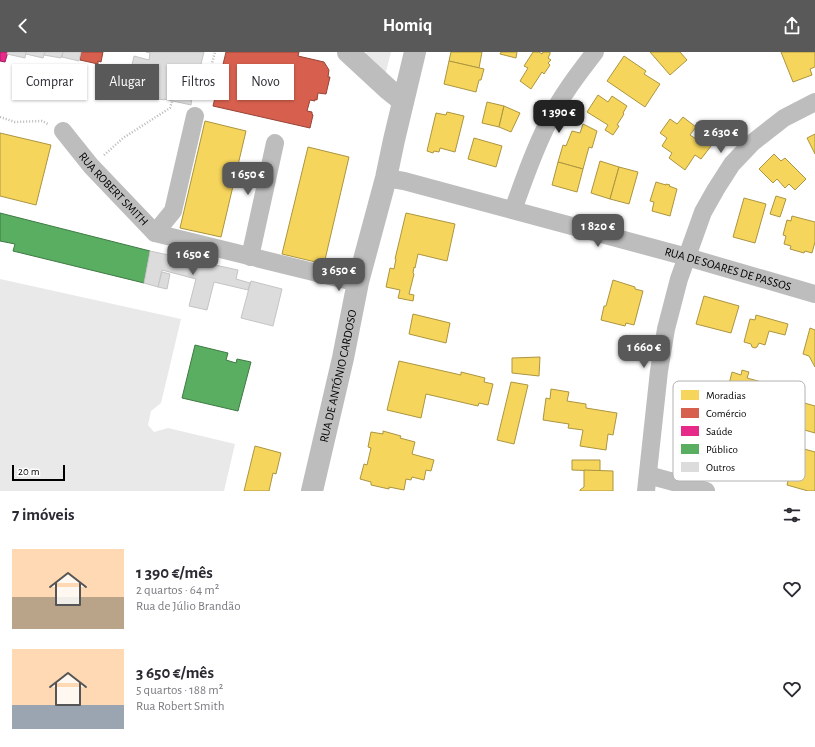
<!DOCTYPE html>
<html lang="pt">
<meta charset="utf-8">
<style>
body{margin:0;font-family:"Alegreya Sans",sans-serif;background:#f2f2f3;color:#2b2b33;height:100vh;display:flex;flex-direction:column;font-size:15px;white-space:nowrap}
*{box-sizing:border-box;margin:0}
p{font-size:13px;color:#7c7c81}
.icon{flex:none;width:22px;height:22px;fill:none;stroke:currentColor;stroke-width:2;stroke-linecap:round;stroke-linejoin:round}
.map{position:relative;height:439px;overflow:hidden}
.details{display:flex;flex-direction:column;background:#fff;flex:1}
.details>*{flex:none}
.guide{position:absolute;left:12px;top:12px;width:400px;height:36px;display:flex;gap:8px}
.scale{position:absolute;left:12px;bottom:10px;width:53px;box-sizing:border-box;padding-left:4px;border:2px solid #000;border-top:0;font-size:11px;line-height:14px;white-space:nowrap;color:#000;-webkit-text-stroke:3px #fff;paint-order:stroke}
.price{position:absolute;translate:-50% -34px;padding:0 9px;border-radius:8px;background:#595959;color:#fff;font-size:13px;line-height:26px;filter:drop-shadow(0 1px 2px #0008)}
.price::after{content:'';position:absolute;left:50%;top:24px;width:12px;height:9px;margin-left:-6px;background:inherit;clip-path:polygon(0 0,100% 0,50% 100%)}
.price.current{background:#222;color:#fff}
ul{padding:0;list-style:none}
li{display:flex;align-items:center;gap:12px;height:100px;padding:0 12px}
li span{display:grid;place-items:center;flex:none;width:112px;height:80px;border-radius:0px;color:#555}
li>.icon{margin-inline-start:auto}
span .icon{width:48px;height:48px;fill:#fffc;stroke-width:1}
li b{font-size:17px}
h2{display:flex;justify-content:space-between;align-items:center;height:48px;padding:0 12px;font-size:17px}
.chip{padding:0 14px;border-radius:0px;background:#fff;box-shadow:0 1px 3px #0004;font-size:14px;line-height:36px}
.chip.current{background:#595959;color:#fff}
header{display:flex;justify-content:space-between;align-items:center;height:52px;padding:0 12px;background:#595959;color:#fff;font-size:18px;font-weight:700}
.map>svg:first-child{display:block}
.green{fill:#e9e9e9}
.homes{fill:#f6d55c;stroke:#ac9540}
.shops{fill:#d6604d;stroke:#964336}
.health{fill:#e7298a;stroke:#a21d61}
.public{fill:#5aae61;stroke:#3f7a44}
.building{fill:#dcdcdc;stroke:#c4c4c4}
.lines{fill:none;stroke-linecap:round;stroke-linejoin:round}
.path{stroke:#b8b8b8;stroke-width:2.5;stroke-dasharray:1 2;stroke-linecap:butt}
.minor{stroke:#bdbdbd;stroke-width:18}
.tertiary{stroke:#bdbdbd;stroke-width:22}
.labels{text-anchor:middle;stroke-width:4;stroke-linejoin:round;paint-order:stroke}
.street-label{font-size:12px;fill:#000;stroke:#fff}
.key{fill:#fff;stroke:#b2b2b2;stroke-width:1}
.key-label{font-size:11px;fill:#000}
</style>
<header><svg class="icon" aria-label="back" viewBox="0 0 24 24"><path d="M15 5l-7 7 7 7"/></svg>Homiq<svg class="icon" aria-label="share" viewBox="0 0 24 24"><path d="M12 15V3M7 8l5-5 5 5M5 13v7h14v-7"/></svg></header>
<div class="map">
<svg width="815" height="439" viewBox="0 0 815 439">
<rect width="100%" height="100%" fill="#fff"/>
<!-- green -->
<g class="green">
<path d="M367,0H391L385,24L364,2Z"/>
<path d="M0,227L181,267L161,351L151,359L148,373L154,380L168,376L235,392L224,439H0Z"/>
</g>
<!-- homes -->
<g class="homes">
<path d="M451,0H482L479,16L449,9Z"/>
<path d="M501,0H517L516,6L500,2Z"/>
<path d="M533,0H539L542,2L543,0H550V2L548,6L551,8L548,11L550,13L544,22L542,20L531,37L520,29L528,16L524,14Z"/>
<path d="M650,0H680L687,8L670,23Z"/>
<path d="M781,0H815V15L810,17L812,23L793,30Z"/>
<path d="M624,4L646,19L644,22L660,32L645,55L607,29Z"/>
<path d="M449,9L484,17L481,28H479L476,40L444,32Z"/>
<path d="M598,43L608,50L612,44L627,54L623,61L624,62L617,73L619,74L613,83L605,78L608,73L587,60Z"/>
<path d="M487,50L504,54L499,75L482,71Z"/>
<path d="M504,54L520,61L511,80L499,75Z"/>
<path d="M447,60L464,64L455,100L440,96L439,100L434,99L433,101L427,99L436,61L446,63Z"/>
<path d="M683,65L696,75L690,83L696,87L698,85L711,94L701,107L695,103L685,118L669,106L672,101L662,94L667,86L660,81L670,67L677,72Z"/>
<path d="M205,69L246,79L221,185L180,176Z"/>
<path d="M583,72L597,79L592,96L589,95L583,117L558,110L563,93L566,94L572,79L580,81Z"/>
<path d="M0,81L51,93L36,153L0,144Z"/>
<path d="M815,82V102L807,86Z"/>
<path d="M474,86L502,94L496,115L468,107Z"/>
<path d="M308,95L349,105L324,212L282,202Z"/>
<path d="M774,102L781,109L785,106L806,127L795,138L789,132L785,136L777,127L773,131L759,117Z"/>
<path d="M600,109L619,115L610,147L591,141Z"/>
<path d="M558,110L583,117L577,140L552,133Z"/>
<path d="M619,115L638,120L629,152L610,147Z"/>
<path d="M656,130L666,133V132L670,133L669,134L677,137L670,164L652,159L654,150L650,149Z"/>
<path d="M776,144L786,147L780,165L770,162Z"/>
<path d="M744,146L766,152L755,191L733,185Z"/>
<path d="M406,161L455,172L447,209L418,202L415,216L414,215L413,221L414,222L409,242L414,243L413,249L398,246L400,238L386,235L390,216L394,217L396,207H395Z"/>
<path d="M792,164L815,170V190L812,201L805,199L804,201L790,197L791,194L784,192L786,184L783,183L787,168L791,169Z"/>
<path d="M613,228L635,235V237L643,239L634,273L626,271L625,274L601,268L604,254H606Z"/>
<path d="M704,244L739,254L731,281L696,272Z"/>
<path d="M413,262L450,271L446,291L409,282Z"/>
<path d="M756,263L788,272L785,283L769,279L765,293L759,291L757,295L755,296L752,295L751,292L744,290L750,267L755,268Z"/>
<path d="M810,276L815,278V315L809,304L803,302Z"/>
<path d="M540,305L539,324L512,321V306Z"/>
<path d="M399,309L461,323V320L485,326L484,330L493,332L488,353L479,351L478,354L426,342L421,366L387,358Z"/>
<path d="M742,318L749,320L747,326L769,332L764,351L752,348L748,361L732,357L733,355L706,348L711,331L728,336L732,320L741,323Z"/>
<path d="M511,330L528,333L514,392L497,388Z"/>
<path d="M551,337L569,340L567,349L586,352V356L617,361L613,383L608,382L606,398L580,394L583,378L568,376L569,372L543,368L546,346L550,347Z"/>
<path d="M801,350L815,354V381L794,375Z"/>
<path d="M383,379L401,384L400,386L415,390L412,402L434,408L431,419L426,418L424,428L412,425L411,428L406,427L404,438L389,435V437L371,433V430L360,427L364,412L367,413L371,396L368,395L371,380L383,382Z"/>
<path d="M255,394L281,401L276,422L273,421L269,439H244Z"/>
<path d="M797,395L815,400V439H808L787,433Z"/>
<path d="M572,408H600V419L572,418Z"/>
<path d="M584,418L613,419V439H580V438L584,435Z"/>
</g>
<!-- shops -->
<g class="shops">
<path d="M81,0H103L101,10L98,9V12L80,8Z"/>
<path d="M226,0H299L298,4L324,10L329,18L328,25H330L326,42L318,41L317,48L315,47V49L310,48L307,59L312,60V62L313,63L310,76L213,54Z"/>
</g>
<!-- health -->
<path class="health" d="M0,0H8L5,10L0,9Z"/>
<!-- public -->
<g class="public">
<path d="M0,161L150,199L144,231L13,199L15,192L0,189Z"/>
<path d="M195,293L228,301L226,308L236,311L237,307L251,310L238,359L182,346Z"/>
</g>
<!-- building -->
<g class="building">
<path d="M8,0H26L25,6L7,2Z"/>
<path d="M26,0H45L43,6L26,2Z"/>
<path d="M45,0H63L61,6L44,3Z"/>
<path d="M63,0H81L79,9L62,5Z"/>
<path d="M146,0H204L200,16L195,15L189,44L192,45L191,53L164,47V48L149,45L151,38L128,32L134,4L149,8L150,1Z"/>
<path d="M150,199L238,218L236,227L250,231L248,238L214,230L207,258L189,254L196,227L162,218L158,235L144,231Z"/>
<path d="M162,220L170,222L167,237L158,235Z"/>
<path d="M251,229L282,237L273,274L241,266Z"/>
</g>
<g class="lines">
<!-- path -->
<g class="path">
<path d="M202,48L215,0"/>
<path d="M0,65L15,70L42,69L48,72"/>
<path d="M104,103L123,86L170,56L174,43L190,47"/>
</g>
<!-- minor -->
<g class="minor">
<path id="s1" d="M63,79L91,114L155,181L346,228L358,230"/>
<path id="s2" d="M386,126L404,129L687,205L815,242"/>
<path d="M513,158C524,128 534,97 549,69C561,44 578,22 595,0"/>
<path d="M155,181L173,159L195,64"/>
<path d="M250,205L275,91"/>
<path d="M648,423L706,439"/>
<path d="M646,439L659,319L666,277L679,227L703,160L716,137L732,112L752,91L784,66L815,50"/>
</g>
<!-- tertiary -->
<g class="tertiary">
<path d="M348,0L388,37L403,49"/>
<path id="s3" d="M312,439L343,306L358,230L386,126L394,88L415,0"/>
</g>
</g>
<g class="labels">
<!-- street labels -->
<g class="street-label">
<text dy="4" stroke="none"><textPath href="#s1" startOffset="77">RUA ROBERT SMITH</textPath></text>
<text dy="4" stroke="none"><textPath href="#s2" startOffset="354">RUA DE SOARES DE PASSOS</textPath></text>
<text dy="4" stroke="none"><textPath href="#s3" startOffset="118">RUA DE ANTÓNIO CARDOSO</textPath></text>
</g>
</g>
<!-- legend -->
<rect x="673" y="329" width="132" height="100" rx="6" class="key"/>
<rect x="681" y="338" width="18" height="10" fill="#f6d55c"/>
<rect x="681" y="356" width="18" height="10" fill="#d6604d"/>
<rect x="681" y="374" width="18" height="10" fill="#e7298a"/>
<rect x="681" y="392" width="18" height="10" fill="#5aae61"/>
<rect x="681" y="410" width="18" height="10" fill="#dcdcdc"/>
<g class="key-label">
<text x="706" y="347">Moradias</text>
<text x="706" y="365">Comércio</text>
<text x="706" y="383">Saúde</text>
<text x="706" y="401">Público</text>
<text x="706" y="419">Outros</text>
</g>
</svg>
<div class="scale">20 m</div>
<b class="price current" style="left:559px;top:82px">1 390 €</b>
<b class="price" style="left:721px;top:102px">2 630 €</b>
<b class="price" style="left:248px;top:144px">1 650 €</b>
<b class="price" style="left:598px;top:196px">1 820 €</b>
<b class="price" style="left:193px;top:224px">1 650 €</b>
<b class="price" style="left:339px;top:240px">3 650 €</b>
<b class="price" style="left:644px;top:317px">1 660 €</b>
<div class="guide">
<a class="chip">Comprar</a>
<a class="chip current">Alugar</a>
<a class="chip">Filtros</a>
<a class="chip">Novo</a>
</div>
</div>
<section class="details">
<h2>7 imóveis<svg class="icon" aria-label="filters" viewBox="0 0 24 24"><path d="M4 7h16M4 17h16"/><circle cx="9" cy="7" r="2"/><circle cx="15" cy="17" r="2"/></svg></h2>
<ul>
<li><span style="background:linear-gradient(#ffd9b3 60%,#b9a48a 0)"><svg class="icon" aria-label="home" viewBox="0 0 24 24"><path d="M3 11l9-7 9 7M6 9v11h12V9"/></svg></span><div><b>1 390 €/mês</b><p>2 quartos · 64 m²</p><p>Rua de Júlio Brandão</p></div><svg class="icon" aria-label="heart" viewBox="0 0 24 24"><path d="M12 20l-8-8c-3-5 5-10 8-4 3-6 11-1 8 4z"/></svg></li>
<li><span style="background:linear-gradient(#ffd9b3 70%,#9aa5b1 0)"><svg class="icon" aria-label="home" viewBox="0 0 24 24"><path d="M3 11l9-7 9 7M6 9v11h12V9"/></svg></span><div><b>3 650 €/mês</b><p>5 quartos · 188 m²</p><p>Rua Robert Smith</p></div><svg class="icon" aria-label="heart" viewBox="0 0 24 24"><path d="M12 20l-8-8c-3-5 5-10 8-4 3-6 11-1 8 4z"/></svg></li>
</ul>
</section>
